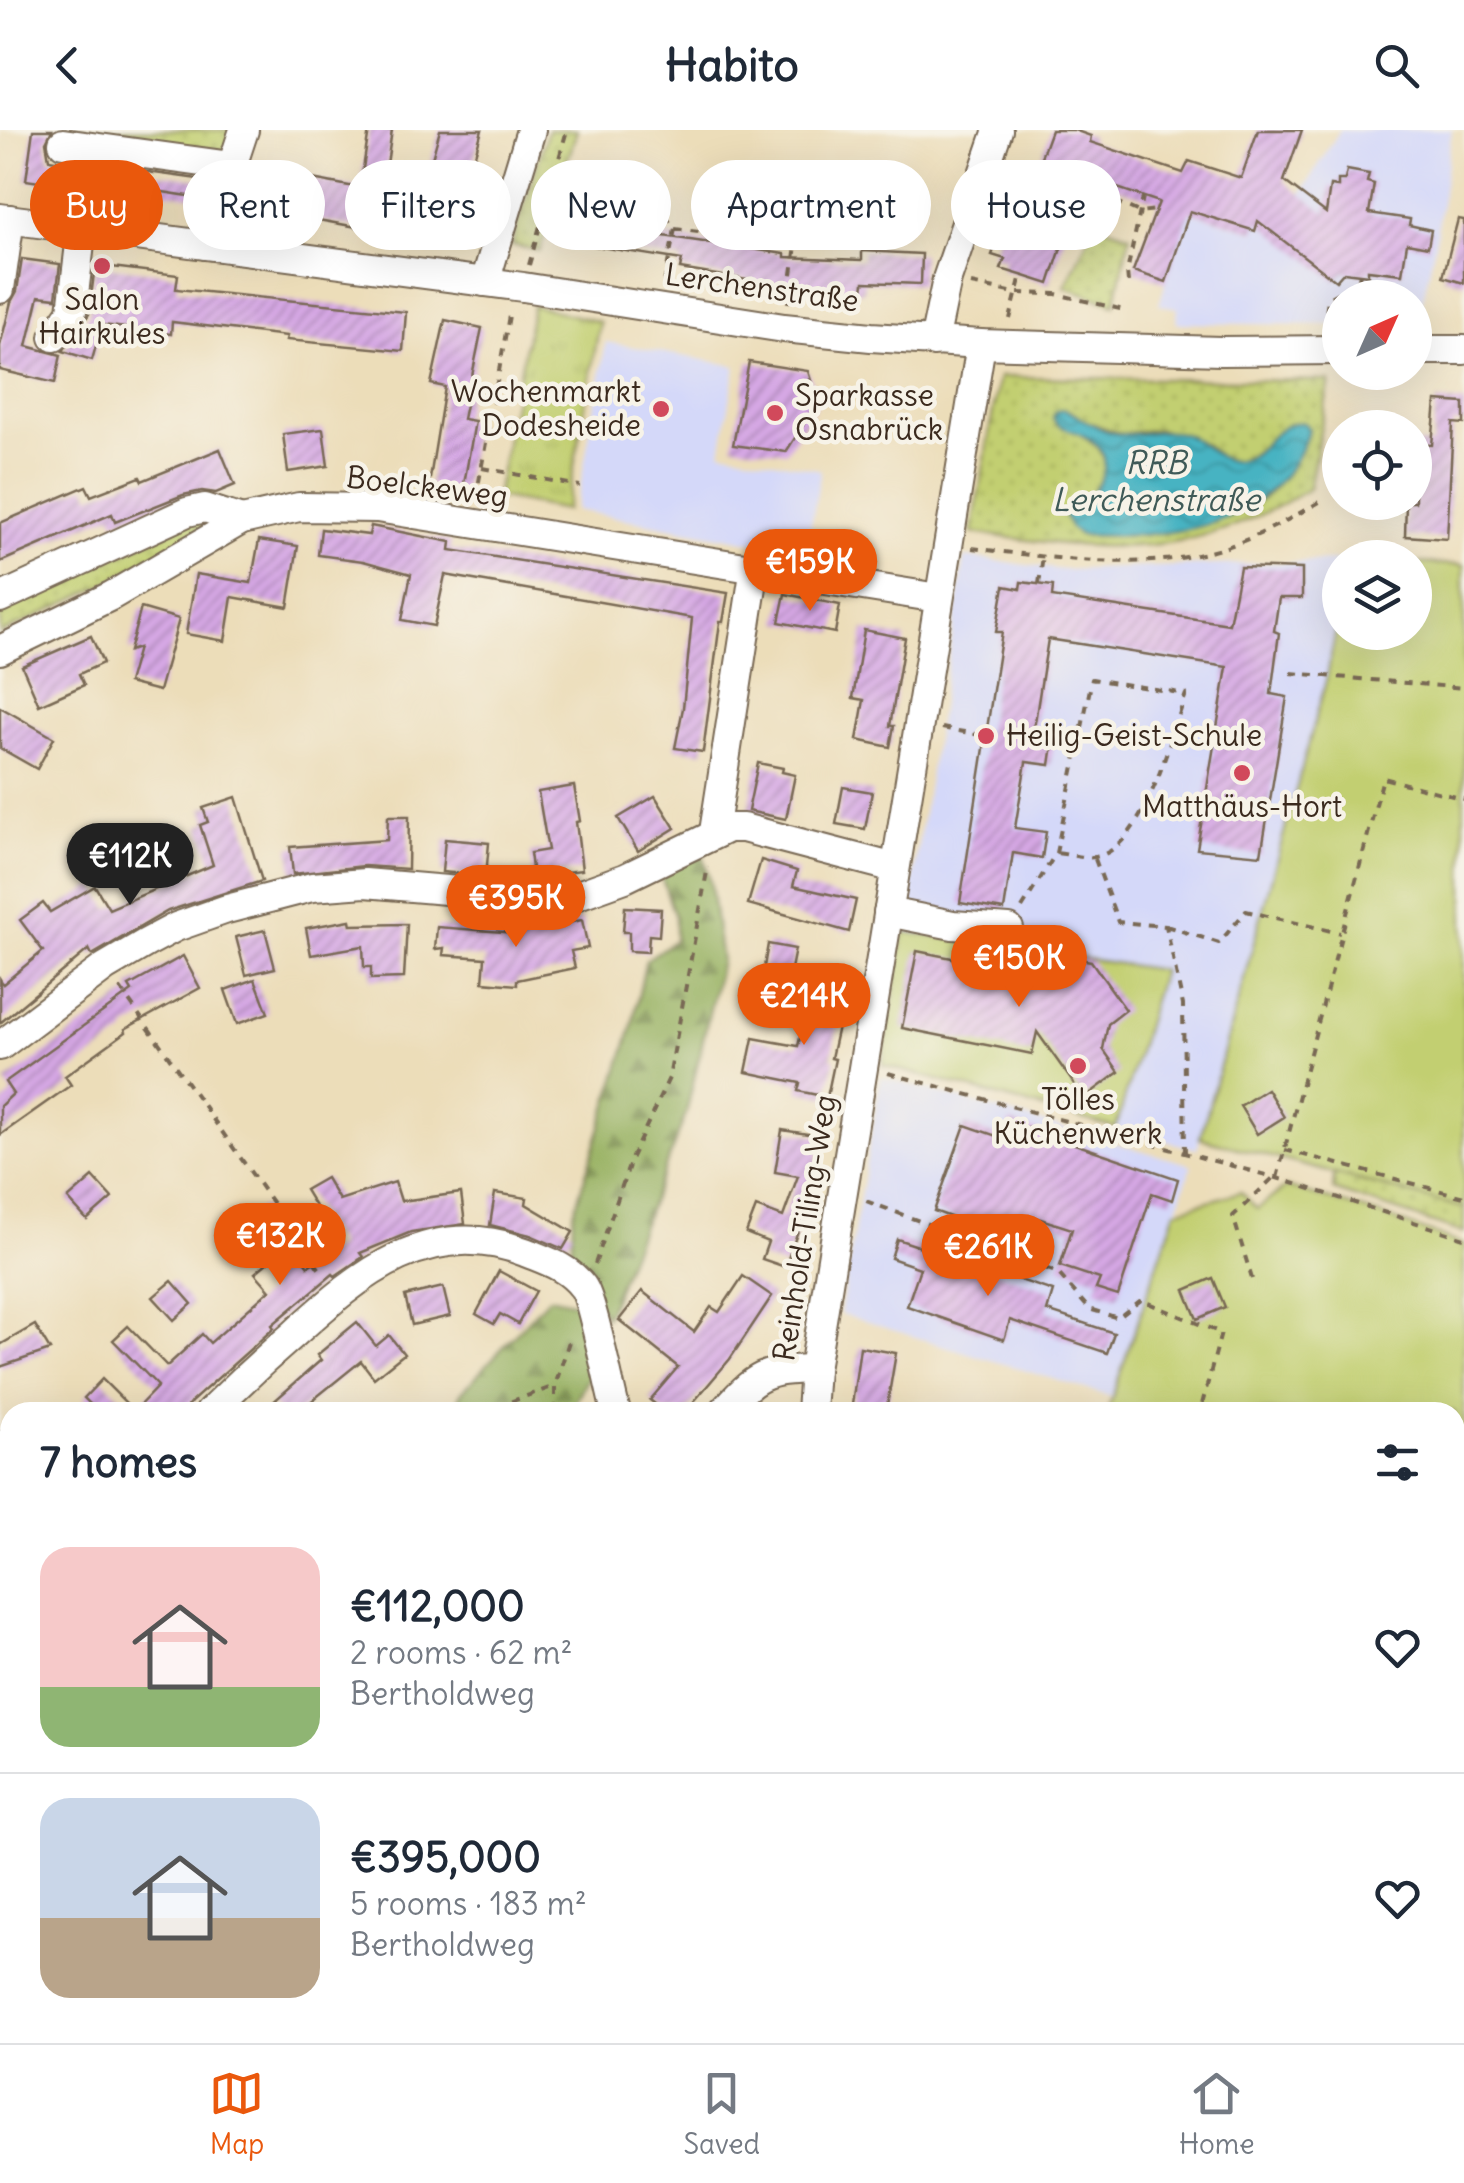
<!DOCTYPE html>
<meta charset="utf-8">
<style>
body{margin:0;font-family:Delius,sans-serif;background:#f6f6f7;color:#1f2937;height:100vh;display:flex;flex-direction:column;font-size:38px;white-space:nowrap}
*{box-sizing:border-box;margin:0}
p{font-size:32px;color:#747a83}
.icon{flex:none;width:55px;height:55px;fill:none;stroke:currentColor;stroke-width:2;stroke-linecap:round;stroke-linejoin:round}
.map{position:relative;flex:1;overflow:hidden}
.sheet{position:absolute;left:0px;top:1272px;width:1465px;height:642px;display:flex;flex-direction:column;background:#fff;border-radius:30px 30px 0 0;box-shadow:0 10px 40px #0002}
.sheet>*{flex:none}
.banner{position:absolute;left:30px;top:30px;width:1405px;height:90px;display:flex;gap:20px}
.needle{width:65px;rotate:45deg}
.buttons{position:absolute;left:1322px;top:150px;display:grid;gap:20px}
.buttons a{display:grid;place-items:center;width:110px;height:110px;border-radius:50%;background:#fff;box-shadow:0 10px 40px #0002;font-size:50px}
.price{position:absolute;translate:-50% -85px;padding:0 22px;border-radius:35px;background:#ea580c;color:#fff;font-size:32px;line-height:65px;filter:drop-shadow(0 2px 5px #0008)}
.price::after{content:'';position:absolute;left:50%;top:60px;width:30px;height:22px;margin-left:-15px;background:inherit;clip-path:polygon(0 0,100% 0,50% 100%)}
.price.on{background:#222;color:#fff}
ul{padding:0;list-style:none}
li{display:flex;align-items:center;gap:30px;height:250px;padding:0 40px}
li+li{border-top:2px solid #e0e1e3}
li span{display:grid;place-items:center;flex:none;width:280px;height:200px;border-radius:30px;color:#555}
li>.icon{margin-inline-start:auto}
span .icon{width:120px;height:120px;fill:#fffc;stroke-width:1}
li b{font-size:42px}
h2{display:flex;justify-content:space-between;align-items:center;height:120px;padding:0 40px;font-size:42px}
.tag{padding:0 35px;border-radius:45px;background:#fff;box-shadow:0 10px 40px #0002;font-size:35px;line-height:90px}
.tag.on{background:#ea580c;color:#fff}
header{display:flex;justify-content:space-between;align-items:center;height:130px;padding:0 40px;background:#fff;font-size:45px;font-weight:700}
.tabs{display:flex;justify-content:space-around;align-items:center;height:140px;border-top:2px solid #e0e1e3;background:#fff;font-size:28px;color:#747a83}
.tabs a{display:grid;justify-items:center;gap:5px}
.tabs .on{color:#ea580c}
.map>svg:first-child{display:block}
.built{fill:#d4d8f9}
.grass{fill:url(#grass-dots);stroke:#7e7c48;stroke-width:2.5;fill-rule:evenodd}
.forest{fill:url(#forest-firs);stroke:#6a6e40;stroke-width:2.5}
.park{fill:url(#park-tufts);stroke:#7e7c48;stroke-width:2.5}
.garden{fill:#c2cf71;stroke:#7e7c48;stroke-width:2.5}
.water{fill:url(#water-waves);stroke:#406e70;stroke-width:2.5}
.lines{fill:none;stroke-linecap:round;stroke-linejoin:round}
.stream{stroke:#46b3c2;stroke-width:6}
.building{fill:url(#building-hatch)}
.minor-casing{stroke:#796954;stroke-width:32}
.path{stroke:#796954;stroke-width:4;stroke-dasharray:8 8;stroke-linecap:butt}
.minor{stroke:#fff;stroke-width:28}
.poi-dot{fill:#d1495b;stroke:#f7f3e8;stroke-width:4}
.labels{text-anchor:middle;stroke-width:9;stroke-linejoin:round;paint-order:stroke}
.street-label{font-size:30px;fill:#3b2a1e;stroke:#f7f3e8}
.poi-label{font-size:30px;fill:#3b2a1e;stroke:#f7f3e8}
.water-label{font-size:32px;font-style:italic;fill:#3f5a57;stroke:#f7f3e8}
</style>
<header><svg class="icon" aria-label="back" viewBox="0 0 24 24"><path d="M15 5l-7 7 7 7"/></svg>Habito<svg class="icon" aria-label="search" viewBox="0 0 24 24"><circle cx="10" cy="10" r="6"/><path d="M15 15l6 6"/></svg></header>
<div class="map">
<svg width="1464" height="1913" viewBox="0 0 1464 1913">
<defs>
<pattern id="grass-dots" width="8" height="8" patternUnits="userSpaceOnUse" patternTransform="scale(2.5)"><rect width="8" height="8" fill="#c2cf71"/><path d="M2 2h.1M6 6h.1" fill="none" stroke="#a8b261" stroke-width="1.8" stroke-linecap="round"/></pattern>
<pattern id="forest-firs" width="22" height="20" patternUnits="userSpaceOnUse" patternTransform="scale(2.5)"><rect width="22" height="20" fill="#99b263"/><path d="M5 1l3.5 6h-7zM16 11l3.5 6h-7z" fill="#7e9151"/></pattern>
<pattern id="park-tufts" width="24" height="20" patternUnits="userSpaceOnUse" patternTransform="scale(2.5)"><rect width="24" height="20" fill="#c2cf71"/><path d="M3 7l-1-3M5 7V3M7 7l1-3M15 17l-1-3M17 17v-4M19 17l1-3" fill="none" stroke="#a8b261"/></pattern>
<pattern id="water-waves" width="16" height="10" patternUnits="userSpaceOnUse" patternTransform="scale(2.5)"><rect width="16" height="10" fill="#46b3c2"/><path d="M0 5q4-4 8 0t8 0" fill="none" stroke="#3c929d"/></pattern>
<pattern id="building-hatch" width="6" height="6" patternUnits="userSpaceOnUse" patternTransform="scale(2.5)"><rect width="6" height="6" fill="#d5a7e4"/><path d="M-1 1l2-2M0 6l6-6M5 7l2-2" fill="none" stroke="#ae88b8"/></pattern>
</defs>
<rect width="100%" height="100%" fill="#f7f3e8"/>
<filter id="ink" filterUnits="userSpaceOnUse"><feTurbulence type="fractalNoise" baseFrequency=".01" numOctaves="2"/><feDisplacementMap in="SourceGraphic" scale="20" xChannelSelector="R" yChannelSelector="G"/><feConvolveMatrix kernelMatrix="1 2 1 2 8 2 1 2 1" color-interpolation-filters="sRGB"/></filter>
<filter id="wash" filterUnits="userSpaceOnUse"><feTurbulence type="fractalNoise" baseFrequency=".0048" numOctaves="4" result="noise"/><feDisplacementMap in="SourceGraphic" scale="40" xChannelSelector="R" yChannelSelector="G"/><feGaussianBlur stdDeviation="2.25" result="paint"/><feColorMatrix in="noise" values="0 0 0 0 0 0 0 0 0 0 0 0 0 0 0 0 0 1.4 0 .05"/><feComposite in="paint" operator="in"/></filter>
<g filter="url(#wash)">
<rect width="100%" height="100%" fill="#ecddb9"/>
<!-- built -->
<g class="built">
<path d="M1340,0H1452L1435,114L1417,196L1415,168H1340V195L1176,193L1178,178L1159,175L1166,152L1133,141L1159,72L1254,101L1258,90L1275,96L1304,59Z"/>
<path d="M606,212L736,236L721,321L821,340L806,422L576,380Z"/>
<path d="M965,427L1063,440L1340,431V480L1327,547L1197,1019L1116,998L1161,840L904,802Z"/>
<path d="M881,947L1192,1035L1112,1267L840,1184Z"/>
<path d="M902,1905H1367L1365,1913H899Z"/>
</g>
<!-- grass -->
<g class="grass">
<path d="M64,0H234L227,22Z"/>
<path d="M548,0H577L540,121L512,115Z"/>
<path d="M1095,93L1130,105L1115,174L1065,157Z"/>
<path d="M999,247L1330,251L1309,359C1185,433 1108,421 972,403ZM1071,282L1087,292L1122,304L1159,299L1205,314L1219,327L1235,332L1251,325L1290,294L1296,326C1288,339 1280,353 1268,364C1229,400 1132,407 1080,405L1064,384C1086,372 1117,348 1100,320C1096,313 1087,310 1081,304C1077,299 1074,289 1071,282Z"/>
<path d="M197,388L208,394L104,455L0,504V481Z"/>
<path d="M1334,1044L1464,1078V1103L1333,1060Z"/>
</g>
<!-- forest -->
<g class="forest">
<path d="M702,720L711,755L721,831L686,984L606,1187L571,1133L573,1085L631,901L646,830L675,810V787L661,746Z"/>
<path d="M549,1167L577,1173L595,1234L570,1282H452L461,1263Z"/>
</g>
<!-- park -->
<path class="park" d="M533,175L600,192L566,380L496,367Z"/>
<!-- garden -->
<g class="garden">
<path d="M1415,433L1464,435V1078L1200,1008L1327,547L1340,480V502H1415Z"/>
<path d="M904,802L1162,840L1116,998L882,935Z"/>
<path d="M1286,1057L1381,1085L1464,1115V1498L1455,1531V1282H1107L1176,1080L1241,1062L1257,1079Z"/>
<path d="M1464,1643V1913H1393L1395,1905H1455V1677Z"/>
</g>
<!-- water -->
<path class="water" d="M1064,279C1082,287 1100,302 1121,304C1143,306 1159,297 1184,304C1202,309 1218,334 1238,331C1264,326 1276,288 1304,293L1309,299C1277,400 1170,409 1080,405L1071,399L1064,384C1095,367 1129,326 1080,304C1069,298 1060,300 1053,288L1056,281Z"/>
<g class="lines">
<!-- stream -->
<g class="stream">
<path d="M1455,1650L1464,1616"/>
<path d="M1386,1913L1388,1905"/>
</g>
</g>
<g id="blocks">
<!-- building -->
<g class="building">
<path d="M33,0H52L46,12L49,29L139,44L138,51L140,41L198,49L195,67L137,58L136,67L26,50Z"/>
<path d="M369,0H392L383,62L421,68L440,0H482L453,103L422,94L418,106L392,98L390,103L252,78L259,39L360,58Z"/>
<path d="M1051,0H1074L1091,6L1090,12L1183,43L1189,31L1241,48L1258,0H1302L1284,51L1326,83L1330,56L1338,57V50H1345L1347,40L1369,44L1367,52L1374,54L1369,83L1410,89L1409,95L1431,100L1428,117L1407,113L1402,144L1368,140V145L1344,142L1336,151L1258,91L1255,101L1190,81L1166,152L1133,141L1159,72L1085,47L1049,154L1021,145L1001,139L1005,129L992,125L1000,102L1012,106Z"/>
<path d="M556,79L665,96L663,106L785,124V127L862,130V121L922,124L921,154L864,152L863,162L802,159L680,139L682,130L551,109Z"/>
<path d="M1458,89L1464,90V153L1443,147Z"/>
<path d="M22,129L60,134L56,168L39,166L27,216L61,225L55,253L0,240V216L11,172L17,161Z"/>
<path d="M95,135L178,145L176,159L406,182L403,221L286,210L287,206L172,192L171,204L102,195L92,230L63,221L89,184Z"/>
<path d="M445,190L482,198L463,289L475,291L463,360L429,355L445,257L431,254Z"/>
<path d="M749,232L808,241L818,272L786,322L733,315Z"/>
<path d="M1436,271L1464,273V294L1453,293L1447,409L1405,406L1406,372H1415V314L1432,315Z"/>
<path d="M323,299L328,336L288,342L283,304Z"/>
<path d="M220,319L235,355L216,363L202,361L183,365L115,392L112,384L0,432V393L86,356L91,366L140,347L142,351Z"/>
<path d="M371,396L451,412L450,420L728,463L723,492H720L703,622L675,618L683,578L692,488L445,445L434,496L402,490L411,444L363,431L318,425L321,399L369,405Z"/>
<path d="M259,410L298,416L288,477L232,467L225,511L186,504L196,444L251,453Z"/>
<path d="M1240,437L1302,439V468H1279L1274,501L1279,503L1271,564L1287,567L1261,725L1197,719L1227,537L1048,509L1033,605L1054,608L1050,635L1026,632L1015,698L1046,702L1042,728L1013,723L1004,780L960,773L1002,502H996L1004,456L1020,459L1021,452L1053,456L1052,467L1229,494Z"/>
<path d="M785,464L840,475L835,503L779,492Z"/>
<path d="M141,478L179,489L159,561L128,553L138,518L129,521Z"/>
<path d="M864,500L905,508L890,596H894L890,617L857,610L864,570L853,568Z"/>
<path d="M91,506L103,533L79,544L84,555L39,575L22,536Z"/>
<path d="M0,577L54,608L37,639L0,618Z"/>
<path d="M758,633L783,638L782,642L795,645L786,689L748,681Z"/>
<path d="M574,656L580,691L576,692L582,740L533,746L530,723L548,720L538,662Z"/>
<path d="M843,657L872,662L865,699L836,694Z"/>
<path d="M655,666L675,698L638,721L618,688Z"/>
<path d="M236,667L262,751L168,781L92,825L89,819L0,893V849L3,854L43,821L20,790L43,773L50,782L95,756L109,779L213,735L200,695L208,692L203,678Z"/>
<path d="M388,686H409L408,739L364,736L293,744L290,717L387,710Z"/>
<path d="M445,709L489,713L486,746L442,742Z"/>
<path d="M761,730L797,741L793,756L856,770L849,802L748,774Z"/>
<path d="M625,777L661,779L659,806L649,805L648,822L629,821V802H623Z"/>
<path d="M350,790L351,795L407,794L404,848L371,849V837H364L363,816L311,825L306,798Z"/>
<path d="M582,790L588,818L571,821L575,838L517,850V855L483,852L485,828L443,825L444,818L435,819L437,797L516,803Z"/>
<path d="M265,800L275,838L246,845L236,807Z"/>
<path d="M768,814L795,819L787,859L761,854Z"/>
<path d="M917,821L1046,847L1050,824L1091,831L1126,880L1108,894L1103,919L1119,942L1084,968L1037,902L1032,924L902,898Z"/>
<path d="M183,826L200,858L125,899L126,902L65,946L71,955L0,1005V976L13,964L5,952L132,861L129,856Z"/>
<path d="M255,849L268,883L237,894L225,860Z"/>
<path d="M812,857L845,865L831,928L835,929L827,967L798,961L800,953L746,942L753,908L798,916Z"/>
<path d="M1267,959L1284,987L1257,1004L1240,976Z"/>
<path d="M1010,992L1178,1049L1172,1070L1152,1063L1118,1166L1096,1159L1100,1149L1060,1136L1072,1099L1035,1087L1027,1116L977,1101L978,1097L934,1081L965,995L1005,1009Z"/>
<path d="M782,1000L821,1006L812,1062L785,1137L762,1129L768,1112L746,1103L756,1077L783,1087L798,1046L775,1042Z"/>
<path d="M93,1047L112,1068L87,1090L68,1069Z"/>
<path d="M326,1048L339,1070L395,1052L401,1071L461,1063L465,1094L411,1102L360,1123L363,1127L335,1146L333,1144L272,1195L274,1198L191,1272L184,1282H98L84,1268L102,1249L134,1281L158,1256L113,1210L128,1196L167,1236L202,1204L210,1213L270,1160L255,1143L274,1127L245,1090L262,1077L308,1136L339,1116L305,1060Z"/>
<path d="M495,1063L527,1068L526,1074L573,1102L563,1119L530,1105L490,1095Z"/>
<path d="M897,1109L1053,1161L1047,1181L1114,1203L1107,1223L1010,1190L1004,1210L907,1176L920,1138L891,1128Z"/>
<path d="M499,1141L536,1161L518,1194L500,1184L494,1194L476,1184Z"/>
<path d="M743,1146L772,1166L730,1229L685,1282H665L650,1270L678,1237L619,1190L642,1161L694,1202L711,1177L719,1182Z"/>
<path d="M1213,1148L1225,1177L1197,1189L1185,1160Z"/>
<path d="M172,1151L192,1174L174,1190L153,1167Z"/>
<path d="M443,1157L450,1186L412,1195L405,1166Z"/>
<path d="M357,1192L376,1216L389,1205L404,1224L374,1248L361,1231L298,1282H280L272,1273L321,1230L317,1225Z"/>
<path d="M35,1195L50,1220L0,1237V1215Z"/>
<path d="M860,1217L896,1223L886,1282H851Z"/>
</g>
</g>
</g>
<g filter="url(#ink)">
<use href="#blocks" fill-opacity="0" stroke="#796954" stroke-width="2.5"/>
<g class="lines">
<!-- minor casing -->
<g class="minor-casing">
<g id="minor">
<path d="M63,13L231,36"/>
<path d="M0,88L523,157L784,198L871,207L981,214L1221,221L1340,220"/>
<path d="M206,115L244,0"/>
<path d="M485,152L531,0"/>
<path d="M0,159L10,89"/>
<path d="M54,207L72,181L82,97"/>
<path d="M934,212L947,149L998,0"/>
<path d="M1415,220H1464"/>
<path d="M0,468L187,382L205,378L242,390"/>
<path d="M0,520L111,466L242,390L299,377L377,378L938,468"/>
<path d="M714,702L755,437"/>
<path d="M888,782L953,795L1009,799"/>
<path d="M0,916L105,837L146,813L176,797L227,779L312,757L365,753L564,770L625,748L728,698H743L895,738"/>
<path d="M210,1282C237,1255 265,1229 294,1204C360,1144 430,1085 525,1122C547,1131 568,1137 583,1157C592,1168 610,1261 616,1282"/>
<path d="M723,1282C756,1245 764,1240 814,1239"/>
<path d="M811,1282L814,1239L981,214"/>
<path d="M0,1316L10,1342"/>
<path d="M0,1574L10,1556"/>
<path d="M311,1913L317,1905"/>
<path d="M723,1913L726,1905"/>
</g>
</g>
<!-- path -->
<g class="path">
<path d="M1100,65L1139,82L1156,80"/>
<path d="M538,68L666,87L675,99L796,115L788,173"/>
<path d="M529,135L567,0"/>
<path d="M1128,152L1127,142L1143,67"/>
<path d="M1358,152L1412,160"/>
<path d="M1358,152L1372,168"/>
<path d="M664,153L675,99"/>
<path d="M971,154L1015,163L1056,164L1124,180"/>
<path d="M1010,189L1021,145"/>
<path d="M1332,195L1326,185L1328,168L1358,152L1360,144"/>
<path d="M482,338L580,356"/>
<path d="M476,368L510,180"/>
<path d="M972,418C1057,428 1153,445 1235,414C1266,403 1296,385 1325,369"/>
<path d="M1039,454L1043,426"/>
<path d="M1291,543L1464,558"/>
<path d="M942,598L986,606"/>
<path d="M1095,729L1118,792L1166,796L1183,875L1185,1025"/>
<path d="M1022,778L1056,723L1092,549L1186,564C1170,608 1145,718 1095,727C1084,729 1068,724 1056,723"/>
<path d="M1166,796L1219,813L1246,781L1340,803"/>
<path d="M120,858L323,1144"/>
<path d="M888,943L1277,1048L1464,1108"/>
<path d="M1285,1020L1464,1067"/>
<path d="M1277,1048L1383,648L1464,669"/>
<path d="M866,1071L1058,1143L1089,1179L1118,1188L1141,1170L1221,1203L1200,1282"/>
<path d="M595,1134L632,1027L669,948L708,736"/>
<path d="M1252,1149L1233,1086L1273,1048"/>
<path d="M481,1282L555,1256"/>
<path d="M555,1282V1256L571,1205"/>
<path d="M1455,1613L1464,1577"/>
<path d="M0,1640L10,1645"/>
<path d="M456,1905L467,1913"/>
<path d="M1083,1905L1081,1911L1086,1913"/>
<path d="M1349,1905L1354,1913"/>
<path d="M51,1913L56,1905"/>
<path d="M143,1913L149,1905"/>
<path d="M526,1913L532,1905"/>
<path d="M1373,1913L1375,1905"/>
</g>
<!-- minor -->
<use href="#minor" class="minor"/>
</g>
</g>
<!-- markers -->
<g class="poi-dot">
<circle cx="102" cy="136" r="10"/>
<circle cx="661" cy="279" r="10"/>
<circle cx="775" cy="283" r="10"/>
<circle cx="986" cy="606" r="10"/>
<circle cx="1242" cy="643" r="10"/>
<circle cx="1078" cy="936" r="10"/>
</g>
<g class="labels">
<!-- street labels -->
<g class="street-label">
<text transform="translate(762 158) rotate(8)" y="10">Lerchenstraße</text>
<text transform="translate(427 357) rotate(7)" y="10">Boelckeweg</text>
<text transform="translate(805 1098) rotate(-81)" y="10">Reinhold-Tiling-Weg</text>
</g>
<!-- poi labels -->
<g class="poi-label">
<text x="102" y="180">Salon<tspan x="102" dy="34">Hairkules</tspan></text>
<text x="641" y="272" text-anchor="end">Wochenmarkt<tspan x="641" dy="34">Dodesheide</tspan></text>
<text x="795" y="276" text-anchor="start">Sparkasse<tspan x="795" dy="34">Osnabrück</tspan></text>
<text x="1006" y="616" text-anchor="start">Heilig-Geist-Schule</text>
<text x="1242" y="687">Matthäus-Hort</text>
<text x="1078" y="980">Tölles<tspan x="1078" dy="34">Küchenwerk</tspan></text>
</g>
<!-- water labels -->
<g class="water-label">
<text x="1156" y="344">RRB<tspan x="1156" dy="37">Lerchenstraße</tspan></text>
</g>
</g>
</svg>
<div class="buttons">
<a><svg class="needle" viewBox="-14 -14 28 28"><path d="M0-13l5 13h-10z" fill="#e53935"/><path d="M0 13l5-13h-10z" fill="#747a83"/></svg></a>
<a><svg class="icon" aria-label="locate" viewBox="0 0 24 24"><circle cx="12" cy="12" r="6"/><path d="M12 2v4M12 18v4M2 12h4M18 12h4"/></svg></a>
<a><svg class="icon" aria-label="layers" viewBox="0 0 24 24"><path d="M12 4l9 5-9 5-9-5zM3 14l9 5 9-5"/></svg></a>
</div>
<b class="price" style="left:810px;top:484px">€159K</b>
<b class="price on" style="left:130px;top:778px">€112K</b>
<b class="price" style="left:516px;top:820px">€395K</b>
<b class="price" style="left:1019px;top:880px">€150K</b>
<b class="price" style="left:804px;top:918px">€214K</b>
<b class="price" style="left:280px;top:1158px">€132K</b>
<b class="price" style="left:988px;top:1169px">€261K</b>
<div class="banner">
<a class="tag on">Buy</a>
<a class="tag">Rent</a>
<a class="tag">Filters</a>
<a class="tag">New</a>
<a class="tag">Apartment</a>
<a class="tag">House</a>
</div>
<section class="sheet">
<h2>7 homes<svg class="icon" aria-label="filters" viewBox="0 0 24 24"><path d="M4 7h16M4 17h16"/><circle cx="9" cy="7" r="2"/><circle cx="15" cy="17" r="2"/></svg></h2>
<ul>
<li><span style="background:linear-gradient(#f6c9c9 70%,#8fb573 0)"><svg class="icon" aria-label="home" viewBox="0 0 24 24"><path d="M3 11l9-7 9 7M6 9v11h12V9"/></svg></span><div><b>€112,000</b><p>2 rooms · 62 m²</p><p>Bertholdweg</p></div><svg class="icon" aria-label="heart" viewBox="0 0 24 24"><path d="M12 20l-8-8c-3-5 5-10 8-4 3-6 11-1 8 4z"/></svg></li>
<li><span style="background:linear-gradient(#c9d6e8 60%,#b9a48a 0)"><svg class="icon" aria-label="home" viewBox="0 0 24 24"><path d="M3 11l9-7 9 7M6 9v11h12V9"/></svg></span><div><b>€395,000</b><p>5 rooms · 183 m²</p><p>Bertholdweg</p></div><svg class="icon" aria-label="heart" viewBox="0 0 24 24"><path d="M12 20l-8-8c-3-5 5-10 8-4 3-6 11-1 8 4z"/></svg></li>
</ul>
</section>
</div>
<nav class="tabs">
<a class="on"><svg class="icon" aria-label="map" viewBox="0 0 24 24"><path d="M3 6l6-2 6 2 6-2v14l-6 2-6-2-6 2zM9 4v14M15 6v14"/></svg>Map</a>
<a><svg class="icon" aria-label="saved" viewBox="0 0 24 24"><path d="M7 4h10v16l-5-4-5 4z"/></svg>Saved</a>
<a><svg class="icon" aria-label="home" viewBox="0 0 24 24"><path d="M3 11l9-7 9 7M6 9v11h12V9"/></svg>Home</a>
</nav>
